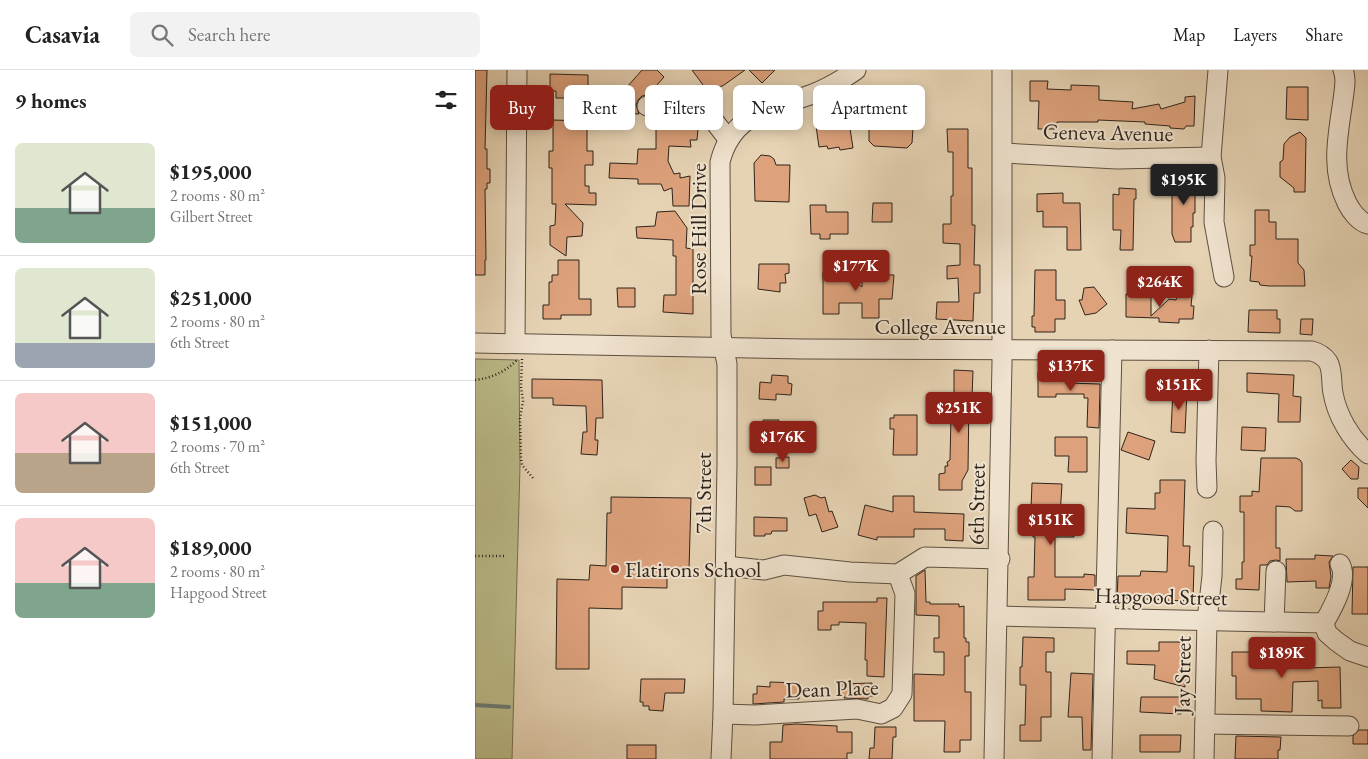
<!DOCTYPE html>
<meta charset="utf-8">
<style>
body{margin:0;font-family:"EB Garamond",serif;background:#f2f2f2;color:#222;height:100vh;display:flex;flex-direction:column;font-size:19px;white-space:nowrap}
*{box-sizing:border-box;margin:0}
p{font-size:16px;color:#767676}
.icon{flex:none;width:28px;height:28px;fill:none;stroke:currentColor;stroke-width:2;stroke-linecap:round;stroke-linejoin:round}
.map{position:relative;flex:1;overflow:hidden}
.side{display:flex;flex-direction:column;background:#fff;width:475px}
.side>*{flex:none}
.banner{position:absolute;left:15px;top:15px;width:475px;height:45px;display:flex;gap:10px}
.price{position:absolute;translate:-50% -42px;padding:0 11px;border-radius:5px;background:#8f2418;color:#fff;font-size:16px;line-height:32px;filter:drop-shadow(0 1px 2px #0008)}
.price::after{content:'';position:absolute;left:50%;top:30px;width:15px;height:11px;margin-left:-8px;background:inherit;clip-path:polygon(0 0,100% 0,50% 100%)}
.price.active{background:#222;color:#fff}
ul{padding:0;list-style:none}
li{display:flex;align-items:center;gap:15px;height:125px;padding:0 15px}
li+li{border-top:1px solid #e0e0e0}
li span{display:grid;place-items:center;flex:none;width:140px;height:100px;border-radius:8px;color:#555}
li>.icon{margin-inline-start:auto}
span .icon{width:60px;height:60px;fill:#fffc;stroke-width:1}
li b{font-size:21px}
h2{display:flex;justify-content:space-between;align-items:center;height:60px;padding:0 15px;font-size:21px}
.chip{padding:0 18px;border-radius:8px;background:#fff;box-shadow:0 2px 12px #0003;font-size:18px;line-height:45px}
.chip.active{background:#8f2418;color:#fff}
header{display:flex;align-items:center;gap:30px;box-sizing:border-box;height:70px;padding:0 25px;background:#fff;border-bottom:1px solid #e0e0e0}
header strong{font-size:24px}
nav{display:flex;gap:28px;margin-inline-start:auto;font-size:18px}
.search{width:350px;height:45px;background:#f2f2f2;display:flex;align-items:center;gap:12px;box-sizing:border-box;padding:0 18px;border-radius:8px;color:#767676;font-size:19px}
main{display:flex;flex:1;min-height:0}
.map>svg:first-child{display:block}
.green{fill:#bbbb89;stroke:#757052}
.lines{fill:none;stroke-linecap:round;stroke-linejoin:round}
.stream{stroke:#6d7c74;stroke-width:4}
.building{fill:#dda27c;stroke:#2f241a}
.minor-casing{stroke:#5d5040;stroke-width:21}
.path{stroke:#2f241a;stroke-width:2.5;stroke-dasharray:1 2.5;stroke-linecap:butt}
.minor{stroke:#efe2ce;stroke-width:19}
.poi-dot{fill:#8f2418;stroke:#efe2ce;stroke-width:2}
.labels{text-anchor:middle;stroke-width:4;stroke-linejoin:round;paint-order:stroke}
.street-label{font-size:22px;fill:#2f241a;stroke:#efe2ce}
.poi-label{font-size:22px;fill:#2f241a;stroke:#efe2ce;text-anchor:start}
</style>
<header>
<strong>Casavia</strong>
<div class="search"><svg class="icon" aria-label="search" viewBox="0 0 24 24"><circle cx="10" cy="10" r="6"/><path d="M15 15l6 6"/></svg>Search here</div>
<nav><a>Map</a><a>Layers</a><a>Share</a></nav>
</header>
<main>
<section class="side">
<h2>9 homes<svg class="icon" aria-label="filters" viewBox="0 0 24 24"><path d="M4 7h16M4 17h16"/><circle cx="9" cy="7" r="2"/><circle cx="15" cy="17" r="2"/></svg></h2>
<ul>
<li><span style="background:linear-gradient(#dfe7d0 65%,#7fa58c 0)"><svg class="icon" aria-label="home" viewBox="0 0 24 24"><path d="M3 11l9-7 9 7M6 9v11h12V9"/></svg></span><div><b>$195,000</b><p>2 rooms · 80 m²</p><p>Gilbert Street</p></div></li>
<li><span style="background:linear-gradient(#dfe7d0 75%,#9aa5b1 0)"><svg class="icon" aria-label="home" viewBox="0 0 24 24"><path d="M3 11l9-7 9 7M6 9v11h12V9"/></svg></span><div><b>$251,000</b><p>2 rooms · 80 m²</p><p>6th Street</p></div></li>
<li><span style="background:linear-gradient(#f6c9c9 60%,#b9a48a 0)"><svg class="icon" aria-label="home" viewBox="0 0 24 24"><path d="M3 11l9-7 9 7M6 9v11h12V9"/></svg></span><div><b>$151,000</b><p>2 rooms · 70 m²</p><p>6th Street</p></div></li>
<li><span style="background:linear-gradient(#f6c9c9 65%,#7fa58c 0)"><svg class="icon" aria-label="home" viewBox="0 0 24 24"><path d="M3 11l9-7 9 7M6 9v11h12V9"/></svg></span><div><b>$189,000</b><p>2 rooms · 80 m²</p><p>Hapgood Street</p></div></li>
</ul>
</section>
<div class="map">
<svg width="893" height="689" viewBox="0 0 893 689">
<rect width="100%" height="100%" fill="#e6d3b4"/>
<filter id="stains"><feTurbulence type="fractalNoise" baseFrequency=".004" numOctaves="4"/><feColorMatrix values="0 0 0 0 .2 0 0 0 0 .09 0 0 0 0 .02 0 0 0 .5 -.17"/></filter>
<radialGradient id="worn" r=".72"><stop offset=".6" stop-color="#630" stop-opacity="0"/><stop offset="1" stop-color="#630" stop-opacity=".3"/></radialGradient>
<!-- green -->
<path class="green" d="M0,289L44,290L45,396L37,689H0Z"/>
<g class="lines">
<!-- stream -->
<path class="stream" d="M0,635L34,637"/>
</g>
<!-- building -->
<g class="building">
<path d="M0,0H12L10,79H12V99H15V113H12V119H10L11,190H10V205H0Z"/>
<path d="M167,0H182L189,7L173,25L167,26L163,30L161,35L164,44L134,42L133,48H118V34H150L152,17Z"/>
<path d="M217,0H270L249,15L234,23Z"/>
<path d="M274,0H300L287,13Z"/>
<path d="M75,4L113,5V30H100V28H81V21H75Z"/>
<path d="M555,11H573L572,19L596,20V15L624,16V30L658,32L657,39L684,34L686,39L710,32V27L720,26L719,56H711L709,59L695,58V56L670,54V52L623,50V52H582V59H563L564,31H555Z"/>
<path d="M812,17H833V50L811,49Z"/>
<path d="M399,48H433V58H438L437,73L432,78L399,76L394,71V52Z"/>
<path d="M78,50L112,51V81H118V95H110V116H114V123H121V135L90,134L108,153L107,166L92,167L91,186L75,175V156L80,155L81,134H77V98H74V81H78Z"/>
<path d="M192,51L214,52L216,53V59H223L222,70H215L216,77L194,76L193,91L199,104L205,103V108L215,106L214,136H198L197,118L189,121L186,114H163V109L134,108L135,93L162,94L163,79H181V54H191Z"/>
<path d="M374,52L378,78L365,80L364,77L353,79L352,76L344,77L341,56Z"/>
<path d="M472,59H493V98H497V155H500L499,195H505V223H499L498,251L461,249L462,232H484L483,208L472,209V196L485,195V174L468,173V154H476V126H478V82H473Z"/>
<path d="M825,62L831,68L830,122H819V118L805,107V92L808,90L809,74L815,67Z"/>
<path d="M286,85L295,86L299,89L301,95H315L314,132L280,131L279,93Z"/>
<path d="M695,107H727V122H720V143H718V157H716V172H700L697,164V119H695Z"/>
<path d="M644,118L661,119V129H659L658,180H645L646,160H638V124L644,125Z"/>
<path d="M588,123V133H605L606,180H592V157H568V141L562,142V124Z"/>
<path d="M398,133H417V152H397Z"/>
<path d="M335,135H351V142H373V164H355V169H345V164H336Z"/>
<path d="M780,140H794V152H801V169H823V193L829,200L830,216H794L785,215L784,212L775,211L777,186H775V175H780Z"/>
<path d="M200,141L212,158L211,178L218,179V244L188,242L189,225H201V186H198V170L162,168L161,157L180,156L182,142Z"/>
<path d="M83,190H104V229H116V245H86V249H68V235H74V212H77V205H83Z"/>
<path d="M284,194H314V203L310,204L311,213H305V222L283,219Z"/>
<path d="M560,200H581V230H590V249H580V262H560V257H557V246H559Z"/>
<path d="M368,201L387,217V204L419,205L417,229H404V248H387V233H364V244H348V202Z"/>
<path d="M619,217L632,234L621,243L610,245L604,230H607L609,218Z"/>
<path d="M142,218H160V237H143Z"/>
<path d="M651,224L676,225V246L694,229L701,230L702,226H717L716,236H719L718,249H704V253L684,252V248L651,247Z"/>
<path d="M774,240H802V249H805V263L773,262Z"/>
<path d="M826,249H838L837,265L825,264Z"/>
<path d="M479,300L498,301L497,328H494L493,400L487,411V420H464V404L470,403V396H473L472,392L475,390L476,347H479Z"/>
<path d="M563,302H593V313L625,314L624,358L612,357L613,328H609V324H581V327H563Z"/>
<path d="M772,303L819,305L818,326L826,327L825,352H803L804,324L772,322Z"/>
<path d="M297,305L313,306V313L317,314L316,325L301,324V330L284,329L285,312L296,313Z"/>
<path d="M57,309L127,310L128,348H121L120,370H123L122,385L106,384L108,362H112L111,336L78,335V328H57Z"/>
<path d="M698,320H712L710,363L696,362Z"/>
<path d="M419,345H442V385H418L419,359H415V348H419Z"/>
<path d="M288,350H304L303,372H277V361L288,362Z"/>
<path d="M767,357L791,358L790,381L766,380Z"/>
<path d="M653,362L680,371L674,390L646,380Z"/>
<path d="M580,367H612V402H593L594,386H580Z"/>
<path d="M314,387V398H301V388Z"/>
<path d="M786,388H821L825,390L827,393V441H820L815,437L801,436V478H805V491L801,490L795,491L792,495H785L784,520L761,519V509H767V492H769V442H765V426H777V421L784,422Z"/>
<path d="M876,390L884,397L883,409H876L867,399Z"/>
<rect x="280" y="397" width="16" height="18"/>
<path d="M685,410H710L708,476H715L714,496H719L718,529H709V531L653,528L642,529L643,506H665L666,501L692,502L693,466L651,463L652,438L680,439V423H685Z"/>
<path d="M557,413L587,414L585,446H599V467H580V507H609V504L620,505V520L590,519V530H553V507H559L560,467H558L556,439Z"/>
<path d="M883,418H893V438L883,428Z"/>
<path d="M340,425L346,428L350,427L354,442L357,441L363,457L347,462L341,444L334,446L329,428Z"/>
<path d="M418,426H439V442L489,444L488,471L470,470V459H439V467H402V470L383,465L390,435L418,442Z"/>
<path d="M136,427L216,428L214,500H192V518L147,517V539L114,538V599H81L82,509L114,510L115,495L131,496L132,443H136Z"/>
<path d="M279,447L312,448V461H297L296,464H290V466H279Z"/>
<path d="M840,485L858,486L854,492L856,507L854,518H841V511L812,512L811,489H840Z"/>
<path d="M878,497H893V544H877Z"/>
<path d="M450,500L451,532H455V534H484V537L489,536V568H491V572H494V586H490V622H496V670H485V682H469L470,651H439V604L469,605V582H459V568H464V546L441,545V506Z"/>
<path d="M402,528H412L409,607L392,606V590H390L391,553L364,552V555H356V560H343V541H348V532H402Z"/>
<path d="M548,567L579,568V582H571V602H576V647H566V671H545V655H550L551,615H545V597H547Z"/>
<path d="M684,572H707L706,601H710V617L679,609L680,595L652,594V581H684Z"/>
<path d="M828,573L829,598L865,597L866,638H847V630L843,631V611L818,612L817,642L786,641V629H761V606H757V582H812V574Z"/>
<path d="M596,603L618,604L616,680H608L607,647H593Z"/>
<path d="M166,609H210L209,623H190L188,641L174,640V636H168V632H165Z"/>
<path d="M295,612L325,613L324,629H309V632L278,634V624H282V616L295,617Z"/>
<path d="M397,613L398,626H393V629L369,628V626H363V614Z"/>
<path d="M666,627H708L706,644L665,642Z"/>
<path d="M321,654L362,656V662H377V683H372V689H295V672H307L308,655Z"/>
<path d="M400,657H421V667H418L417,689H394L395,678H399Z"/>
<path d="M884,660H893V674H878V666Z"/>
<path d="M665,665H706L705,682H665Z"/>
<path d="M761,666L806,667L805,680H803V689H760Z"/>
<rect x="152" y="675" width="29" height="14"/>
</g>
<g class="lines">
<!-- minor casing -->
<g class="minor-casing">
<g id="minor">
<path d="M743,0L736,87L740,108L739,152L749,207"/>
<path d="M868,0C872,9 869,21 868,30C863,66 855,99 872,133C876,141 884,152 893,154"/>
<path d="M172,36L216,41L236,47L253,69"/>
<path d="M528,83L642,89L736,87"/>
<path d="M0,273L329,279L837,281C844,283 849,286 853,292C858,300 856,314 858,323C862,346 876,369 893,384"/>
<path d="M40,273L42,0"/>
<path d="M732,418L731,391L734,280"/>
<path d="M865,494C874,510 857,539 849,553L852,563L861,571L875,581L893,587"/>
<path d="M251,496L289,500L309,495L375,502L423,504L450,487L525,489"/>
<path d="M523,546L849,553"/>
<path d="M799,552L801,501"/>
<path d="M248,644L280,645L382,639L406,644L418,638L427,624L430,524L423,504"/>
<path d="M730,654L874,656"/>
<path d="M246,689L248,644L252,393V294L246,265L245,92C258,41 297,40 340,23C355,17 368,9 381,0"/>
<path d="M519,689L527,292V0"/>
<path d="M627,689L637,280"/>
<path d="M729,689L732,550L737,506L738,461"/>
</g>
</g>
<!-- path -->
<g class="path">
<path d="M47,289L46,317L48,331L45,348L46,388L47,395L58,408"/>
<path d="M0,310C17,308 30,302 42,290"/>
<path d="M0,486H30"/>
</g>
<!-- minor -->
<use href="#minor" class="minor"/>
</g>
<!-- markers -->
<circle class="poi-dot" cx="140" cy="499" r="5"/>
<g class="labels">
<!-- street labels -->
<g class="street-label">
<text transform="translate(633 62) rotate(1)" y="8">Geneva Avenue</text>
<text transform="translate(223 159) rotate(-90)" y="8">Rose Hill Drive</text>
<text x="465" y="264">College Avenue</text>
<text transform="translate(228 423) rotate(-90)" y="8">7th Street</text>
<text transform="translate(501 434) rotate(-89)" y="8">6th Street</text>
<text transform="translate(686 526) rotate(1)" y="8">Hapgood Street</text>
<text transform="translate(707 605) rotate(-89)" y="8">Jay Street</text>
<text transform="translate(357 618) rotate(-2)" y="8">Dean Place</text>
</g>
<!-- poi labels -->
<g class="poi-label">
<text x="150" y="507">Flatirons School</text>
</g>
</g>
<rect width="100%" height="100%" filter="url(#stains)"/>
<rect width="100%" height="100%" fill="url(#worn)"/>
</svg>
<b class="price active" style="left:709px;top:136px">$195K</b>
<b class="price" style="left:381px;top:222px">$177K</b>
<b class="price" style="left:685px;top:238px">$264K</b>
<b class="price" style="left:596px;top:322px">$137K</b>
<b class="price" style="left:704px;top:341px">$151K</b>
<b class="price" style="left:484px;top:364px">$251K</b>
<b class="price" style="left:308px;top:393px">$176K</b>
<b class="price" style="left:576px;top:476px">$151K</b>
<b class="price" style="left:807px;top:609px">$189K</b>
<div class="banner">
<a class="chip active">Buy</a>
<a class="chip">Rent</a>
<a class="chip">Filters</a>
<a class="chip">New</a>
<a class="chip">Apartment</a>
</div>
</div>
</main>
